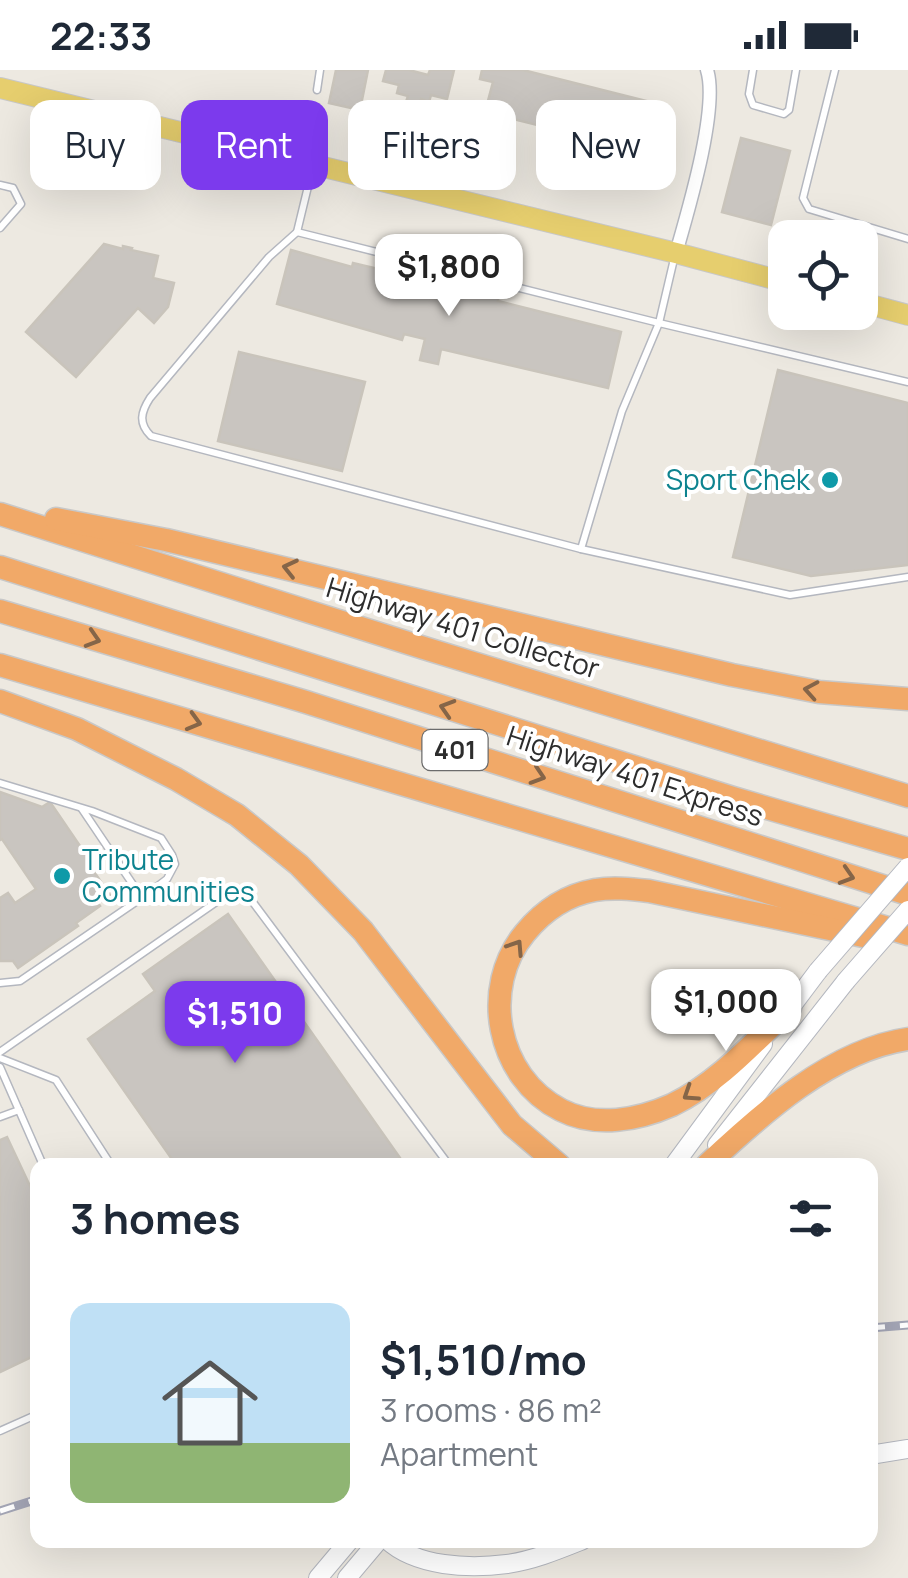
<!DOCTYPE html>
<meta charset="utf-8">
<style>
body{margin:0;font-family:Manrope,sans-serif;background:#f2f2f3;color:#1f2937;height:100vh;display:flex;flex-direction:column;font-size:38px;white-space:nowrap}
*{box-sizing:border-box;margin:0}
p{font-size:32px;color:#747a83}
.icon{flex:none;width:55px;height:55px;fill:none;stroke:currentColor;stroke-width:2;stroke-linecap:round;stroke-linejoin:round}
.map{position:relative;flex:1;overflow:hidden}
.drawer{position:absolute;left:30px;top:1088px;width:848px;height:390px;display:flex;flex-direction:column;background:#fff;border-radius:20px;box-shadow:0 10px 40px #0002}
.drawer>*{flex:none}
.guide{position:absolute;left:30px;top:30px;width:850px;height:90px;display:flex;gap:20px}
.fabs{position:absolute;left:768px;top:150px;display:grid;gap:20px}
.fabs a{display:grid;place-items:center;width:110px;height:110px;border-radius:20px;background:#fff;box-shadow:0 10px 40px #0002;font-size:50px}
.price{position:absolute;translate:-50% -85px;padding:0 22px;border-radius:20px;background:#fff;color:#222;font-size:32px;line-height:65px;filter:drop-shadow(0 2px 5px #0008)}
.price::after{content:'';position:absolute;left:50%;top:60px;width:30px;height:22px;margin-left:-15px;background:inherit;clip-path:polygon(0 0,100% 0,50% 100%)}
.price.on{background:#7c3aed;color:#fff}
ul{padding:0;list-style:none}
li{display:flex;align-items:center;gap:30px;height:250px;padding:0 40px}
li span{display:grid;place-items:center;flex:none;width:280px;height:200px;border-radius:20px;color:#555}
li>.icon{margin-inline-start:auto}
span .icon{width:120px;height:120px;fill:#fffc;stroke-width:1}
li b{font-size:42px}
h2{display:flex;justify-content:space-between;align-items:center;height:120px;padding:0 40px;font-size:42px}
.chip{padding:0 35px;border-radius:20px;background:#fff;box-shadow:0 10px 40px #0002;font-size:35px;line-height:90px}
.chip.on{background:#7c3aed;color:#fff}
.status{display:flex;justify-content:space-between;align-items:center;height:70px;padding:0 50px;background:#fff;direction:ltr}
.status svg{height:28px;fill:currentColor}
.map>svg:first-child{display:block}
.building{fill:#c9c5c0;stroke:#c9c4bb;stroke-width:2.5}
.lines{fill:none;stroke-linecap:round;stroke-linejoin:round}
.lane-casing{stroke:#b4b7bf;stroke-width:9}
.street-casing{stroke:#b4b7bf;stroke-width:15}
.secondary-casing{stroke:#b4b7bf;stroke-width:20}
.primary-casing{stroke:#c8c8c8;stroke-width:22}
.highway-casing{stroke:#c8c8c8;stroke-width:25}
.lane{stroke:#fff;stroke-width:6}
.street{stroke:#fff;stroke-width:12}
.secondary{stroke:#fff;stroke-width:18}
.primary{stroke:#e6ce6e;stroke-width:20}
.highway{stroke:#f1a968;stroke-width:22}
.rail-casing{stroke:#a4a6b6;stroke-width:9}
.rail{stroke:#fff;stroke-width:5;stroke-dasharray:15;stroke-linecap:butt}
.secondary-bridge-casing{stroke:#b4b7bf;stroke-width:20;stroke-linecap:butt}
.secondary-bridge{stroke:#fff;stroke-width:18}
.oneway{stroke:#856548}
.culture-dot{fill:#0f9aa8;stroke:#fff;stroke-width:4}
.labels{text-anchor:middle;stroke-width:8;stroke-linejoin:round;paint-order:stroke}
.shield{fill:#fff;stroke:#6c6c6c;stroke-width:2.5}
.shield-label{font-size:25px;font-weight:bold;fill:#2d2d2d}
.culture-label{font-size:28px;fill:#0d838f;stroke:#fff;text-anchor:end}
.street-label{font-size:28px;fill:#2d2d2d;stroke:#fff}
</style>
<div class="status"><b>22:33</b><svg viewBox="0 0 49 12"><path d="M0 12V9h3v3zM5 12V6h3v6zM10 12V3h3v9zM15 12V0h3v12zM26 1h20v11H26zM47 4h2v5h-2z"/></svg></div>
<div class="map">
<svg width="908" height="1508" viewBox="0 0 908 1508">
<rect width="100%" height="100%" fill="#ede9e1"/>
<!-- building -->
<g class="building">
<path d="M336,0H368L360,40L329,33Z"/>
<path d="M386,0H409L428,5L430,0H454L447,29L431,25L429,32L421,29L419,36L406,32L408,26L397,23L399,15L383,11Z"/>
<path d="M482,0H523L646,31L634,79L485,42L493,12L480,9Z"/>
<path d="M741,68L790,81L771,155L722,142Z"/>
<path d="M104,174L123,179V176L132,178L131,180L158,186L153,208L174,213L168,237L154,253L138,238L76,307L26,262Z"/>
<path d="M291,180L352,197L353,193L412,207V203L499,223L498,231L621,262L608,318L441,279L438,294L420,290L425,269L404,264L402,270L277,234Z"/>
<path d="M239,282L365,312L342,401L218,371Z"/>
<path d="M778,300L908,333V495L811,506L733,487Z"/>
<path d="M0,722L42,737L50,732L91,792L88,793L110,825L98,833L100,836L76,853L78,856L18,898L13,891H0V828L8,823L15,833L36,819L2,769L0,770Z"/>
<path d="M228,844L405,1095H176L88,969L155,921L143,904Z"/>
<path d="M7,1067L38,1133V1284L0,1302V1070Z"/>
</g>
<g class="lines">
<!-- lane casing -->
<g class="lane-casing">
<g id="lane">
<path d="M753,0L749,24L753,35L784,44L789,40L796,0"/>
<path d="M835,0L803,128L809,139L908,169"/>
<path d="M317,20L320,0"/>
<path d="M312,100L297,162L659,253L908,312"/>
<path d="M0,115L13,118L21,134L0,158"/>
<path d="M297,162L269,187L150,328C141,342 138,353 151,366L581,479L622,341L659,253L674,189"/>
<path d="M581,479L790,525L908,507"/>
<path d="M0,713L92,741L161,768L172,785L175,794L167,809L146,825L20,911L0,913"/>
<path d="M82,739L142,828"/>
<path d="M0,982L222,828L239,824L252,831L449,1095"/>
<path d="M0,988L56,1010L111,1095"/>
<path d="M0,997L43,1095"/>
<path d="M0,1047L19,1040"/>
<path d="M0,1361L38,1344"/>
</g>
</g>
<!-- street casing -->
<g class="street-casing">
<path id="street" d="M676,183C688,141 719,38 707,0"/>
</g>
<!-- secondary casing -->
<g class="secondary-casing">
<g id="secondary">
<path d="M785,945L818,901"/>
<path d="M717,1075L846,911"/>
<path d="M674,1095L763,974"/>
<path d="M870,1385L908,1379"/>
<path d="M387,1470C416,1497 469,1499 507,1494C534,1490 558,1480 583,1470"/>
<path d="M318,1508L350,1470"/>
<path d="M347,1508L379,1470"/>
</g>
</g>
<!-- primary casing -->
<g class="primary-casing">
<g id="primary">
<path d="M0,18L676,183L785,212"/>
<path d="M860,232L908,245"/>
</g>
</g>
<!-- highway casing -->
<g class="highway-casing">
<g id="highway">
<path d="M0,444L424,578L908,726"/>
<path d="M56,449L166,470L732,605L819,622L908,629"/>
<path d="M0,497L733,728L908,779"/>
<path d="M0,541L306,632L908,824"/>
<path d="M0,595L908,864"/>
<path d="M0,631L77,659L176,709L237,745L299,795L363,861L512,1055L559,1095"/>
<path d="M790,938C754,972 718,1013 672,1035C638,1050 596,1058 561,1040C496,1007 480,917 525,863C543,841 567,825 595,820C613,817 631,819 649,821L868,867"/>
<path d="M707,1095C761,1044 832,980 908,969"/>
</g>
</g>
<!-- lane -->
<use href="#lane" class="lane"/>
<!-- street -->
<use href="#street" class="street"/>
<!-- secondary -->
<use href="#secondary" class="secondary"/>
<!-- primary -->
<use href="#primary" class="primary"/>
<!-- highway -->
<use href="#highway" class="highway"/>
<!-- rail casing -->
<g class="rail-casing">
<g id="rail">
<path d="M870,1258L908,1255"/>
<path d="M0,1441L38,1429"/>
</g>
</g>
<!-- rail -->
<use href="#rail" class="rail"/>
<!-- secondary-bridge casing -->
<g class="secondary-bridge-casing">
<g id="secondary-bridge">
<path d="M818,901L908,797"/>
<path d="M846,911L908,840"/>
</g>
</g>
<!-- secondary-bridge -->
<use href="#secondary-bridge" class="secondary-bridge"/>
</g>
<!-- one-way arrows -->
<defs><path id="oneway-chevron" d="M-2-3.5L2.5 0L-2 3.5" fill="none" stroke-width="1.6" stroke-linecap="round" stroke-linejoin="round" transform="scale(2.5)"/></defs>
<g class="oneway">
<use href="#oneway-chevron" transform="translate(290 498) rotate(-167)"/>
<use href="#oneway-chevron" transform="translate(93 569) rotate(17)"/>
<use href="#oneway-chevron" transform="translate(811 620) rotate(-170)"/>
<use href="#oneway-chevron" transform="translate(447 638) rotate(-163)"/>
<use href="#oneway-chevron" transform="translate(194 652) rotate(16)"/>
<use href="#oneway-chevron" transform="translate(538 706) rotate(18)"/>
<use href="#oneway-chevron" transform="translate(847 806) rotate(17)"/>
<use href="#oneway-chevron" transform="translate(516 877) rotate(-57)"/>
<use href="#oneway-chevron" transform="translate(690 1024) rotate(147)"/>
</g>
<!-- markers -->
<g class="culture-dot">
<circle cx="830" cy="410" r="10"/>
<circle cx="62" cy="806" r="10"/>
</g>
<g class="labels">
<!-- shield labels -->
<rect class="shield" x="422.5" y="660" width="65" height="40" rx="8"/>
<g class="shield-label">
<text x="455" y="689">401</text>
</g>
<!-- culture labels -->
<g class="culture-label">
<text x="810" y="420">Sport Chek</text>
<text x="82" y="800" text-anchor="start">Tribute<tspan x="82" dy="32">Communities</tspan></text>
</g>
<!-- street labels -->
<g class="street-label">
<text transform="translate(463 558) rotate(17)" y="10">Highway 401 Collector</text>
<text transform="translate(635 706) rotate(18)" y="10">Highway 401 Express</text>
</g>
</g>
</svg>
<div class="fabs">
<a><svg class="icon" aria-label="locate" viewBox="0 0 24 24"><circle cx="12" cy="12" r="6"/><path d="M12 2v4M12 18v4M2 12h4M18 12h4"/></svg></a>
</div>
<b class="price" style="left:449px;top:249px">$1,800</b>
<b class="price" style="left:726px;top:984px">$1,000</b>
<b class="price on" style="left:235px;top:996px">$1,510</b>
<div class="guide">
<a class="chip">Buy</a>
<a class="chip on">Rent</a>
<a class="chip">Filters</a>
<a class="chip">New</a>
</div>
<section class="drawer">
<h2>3 homes<svg class="icon" aria-label="filters" viewBox="0 0 24 24"><path d="M4 7h16M4 17h16"/><circle cx="9" cy="7" r="2"/><circle cx="15" cy="17" r="2"/></svg></h2>
<ul>
<li><span style="background:linear-gradient(#bfe0f5 70%,#8fb573 0)"><svg class="icon" aria-label="home" viewBox="0 0 24 24"><path d="M3 11l9-7 9 7M6 9v11h12V9"/></svg></span><div><b>$1,510/mo</b><p>3 rooms · 86 m²</p><p>Apartment</p></div></li>
</ul>
</section>
</div>
